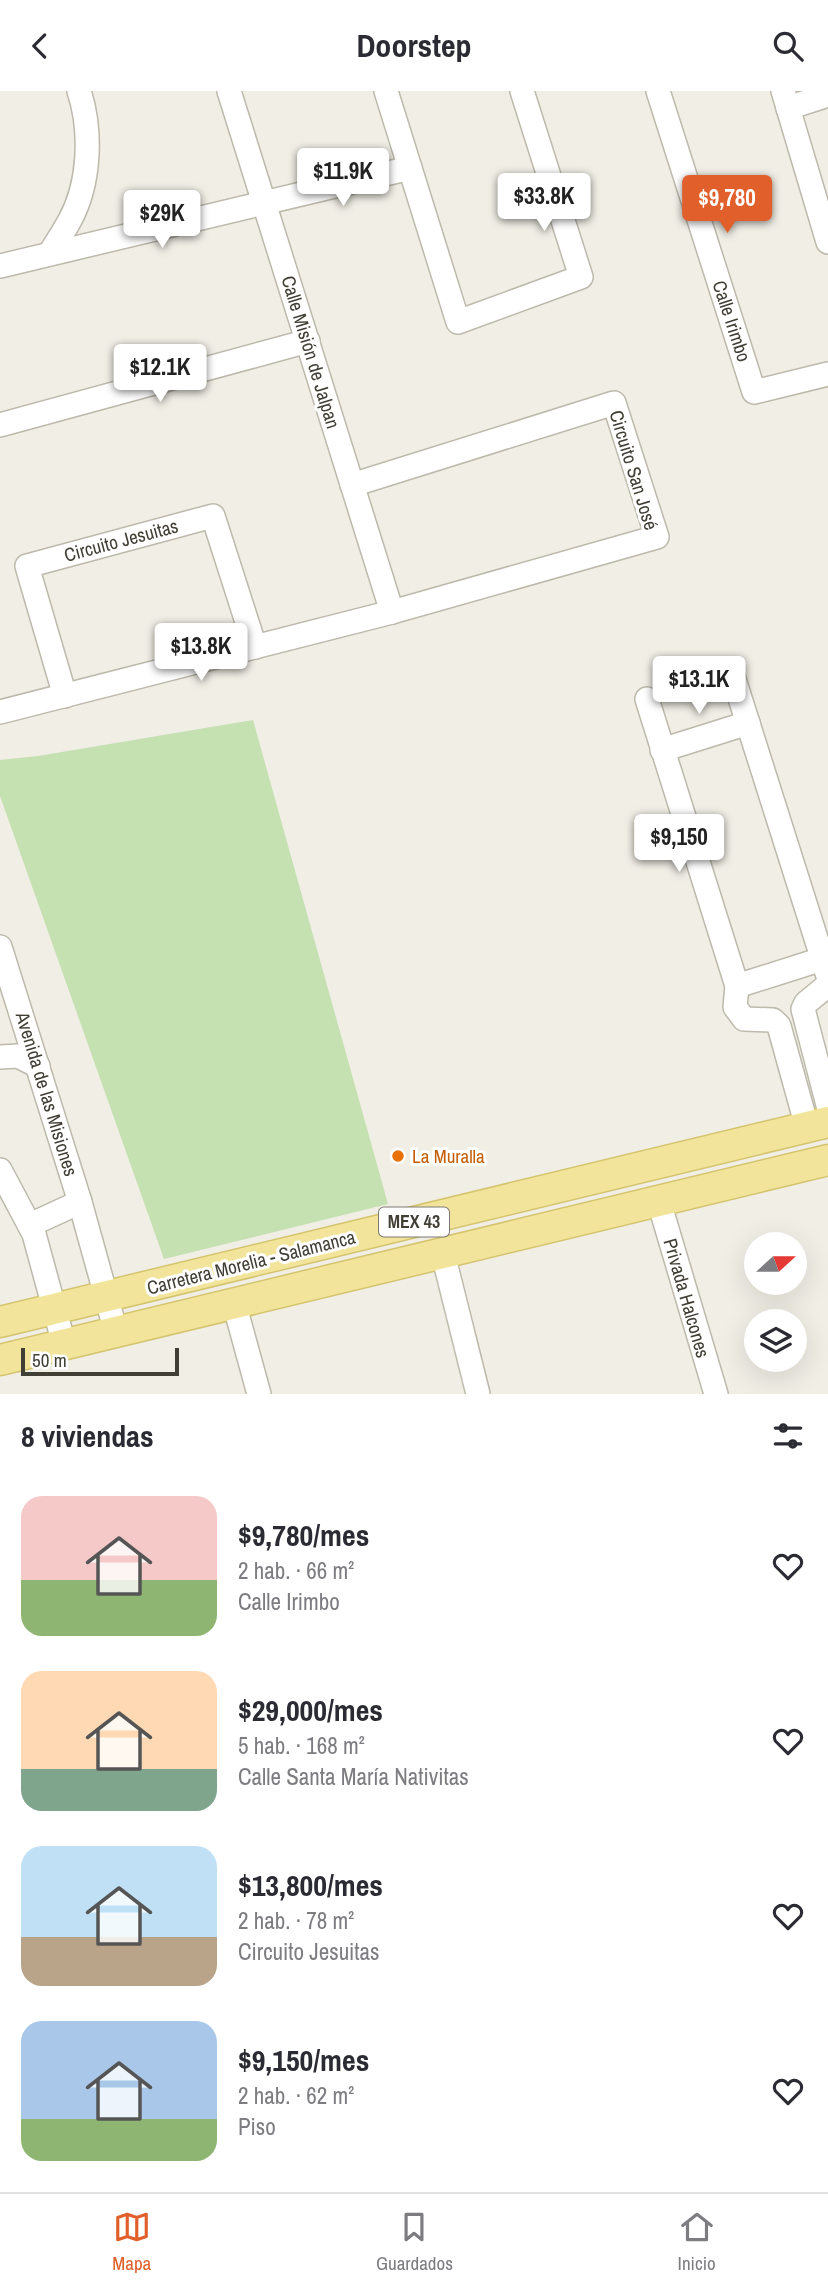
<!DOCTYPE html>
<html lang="es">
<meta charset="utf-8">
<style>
body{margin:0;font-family:"Archivo Narrow",sans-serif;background:#f2f2f3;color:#2b2b33;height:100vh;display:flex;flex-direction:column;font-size:26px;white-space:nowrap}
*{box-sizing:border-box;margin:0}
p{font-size:23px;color:#7c7c81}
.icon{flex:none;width:38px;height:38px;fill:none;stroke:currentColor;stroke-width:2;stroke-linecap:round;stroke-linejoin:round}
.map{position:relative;height:1303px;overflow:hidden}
.side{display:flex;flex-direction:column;background:#fff;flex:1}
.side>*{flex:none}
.needle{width:46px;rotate:69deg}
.buttons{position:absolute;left:744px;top:1141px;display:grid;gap:14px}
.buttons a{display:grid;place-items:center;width:63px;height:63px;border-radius:50%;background:#fff;box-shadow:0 7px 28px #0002;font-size:35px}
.scale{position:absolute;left:21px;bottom:18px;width:158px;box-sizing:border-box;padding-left:7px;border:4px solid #413e35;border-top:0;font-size:19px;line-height:24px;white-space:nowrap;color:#413e35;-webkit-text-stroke:5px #fff;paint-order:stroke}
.price{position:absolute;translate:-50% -60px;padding:0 16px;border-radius:7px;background:#fff;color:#222;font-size:23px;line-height:46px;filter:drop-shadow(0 2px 4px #0008)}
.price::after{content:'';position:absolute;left:50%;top:42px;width:21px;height:16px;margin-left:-10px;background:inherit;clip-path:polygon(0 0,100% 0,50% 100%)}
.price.current{background:#e15f2b;color:#fff}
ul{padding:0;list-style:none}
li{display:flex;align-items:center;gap:21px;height:175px;padding:0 21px}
li span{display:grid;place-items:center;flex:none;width:196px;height:140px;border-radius:21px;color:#555}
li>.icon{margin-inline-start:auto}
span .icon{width:84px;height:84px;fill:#fffc;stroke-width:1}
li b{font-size:30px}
h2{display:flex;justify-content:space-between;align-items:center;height:84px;padding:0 21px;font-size:30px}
header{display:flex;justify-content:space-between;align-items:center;height:91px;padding:0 21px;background:#fff;font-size:32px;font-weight:800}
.tabs{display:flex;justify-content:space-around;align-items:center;height:98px;border-top:2px solid #e1e1e2;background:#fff;font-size:19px;color:#7c7c81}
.tabs a{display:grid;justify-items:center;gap:4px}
.tabs .current{color:#e15f2b}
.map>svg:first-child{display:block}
.green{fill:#c5e0b1}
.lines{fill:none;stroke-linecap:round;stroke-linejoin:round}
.minor-casing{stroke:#bdb9ab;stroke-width:26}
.major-casing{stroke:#d5c46e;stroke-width:33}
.minor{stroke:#fff;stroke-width:23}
.major{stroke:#f2e59b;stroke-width:30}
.food-dot{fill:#e8710a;stroke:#fff;stroke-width:2.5}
.labels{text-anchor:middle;stroke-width:6;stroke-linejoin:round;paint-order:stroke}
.shield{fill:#fff;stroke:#7a7872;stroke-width:2}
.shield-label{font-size:18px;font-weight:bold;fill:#413e35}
.street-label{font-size:19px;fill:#413e35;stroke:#fff}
.food-label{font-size:19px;fill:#c56008;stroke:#fff;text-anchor:start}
</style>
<header><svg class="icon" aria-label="back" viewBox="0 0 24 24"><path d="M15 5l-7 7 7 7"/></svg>Doorstep<svg class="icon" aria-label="search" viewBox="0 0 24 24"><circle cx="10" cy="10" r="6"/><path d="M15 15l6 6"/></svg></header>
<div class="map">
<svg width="828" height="1303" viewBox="0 0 828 1303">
<rect width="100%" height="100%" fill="#f0eee5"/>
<!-- green -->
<path class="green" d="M253,629L388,1113L164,1168L0,705V669L38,665Z"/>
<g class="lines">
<!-- minor casing -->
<g class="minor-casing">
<g id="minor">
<path d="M229,0L392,521"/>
<path d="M386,0L458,231L581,186L522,0"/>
<path d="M658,0L754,301L828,283"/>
<path d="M783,0L828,151"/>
<path d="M788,17L828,4"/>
<path d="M50,162C57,151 64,140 70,129C90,92 92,40 79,0"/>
<path d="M0,175L410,77"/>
<path d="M0,334L308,250"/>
<path d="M733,585L828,885"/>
<path d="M65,605L27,475L213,425L255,556"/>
<path d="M647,608L737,895L735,916L744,928L773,929L779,935L807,1036"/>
<path d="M0,621L392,521L657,446L614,312L352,394"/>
<path d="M662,659L748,632"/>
<path d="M0,856L80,1111L116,1241"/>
<path d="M828,894L806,912L803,918L828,1014"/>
<path d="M737,895L822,868"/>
<path d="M0,966L18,965L38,975"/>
<path d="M0,1079L34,1143L64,1253"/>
<path d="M659,1111L716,1303"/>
<path d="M30,1134L80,1111"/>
<path d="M443,1163L478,1303"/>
<path d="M234,1212L259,1303"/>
</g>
</g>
<!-- major casing -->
<g class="major-casing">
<g id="major">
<path d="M0,1231L828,1031"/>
<path d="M0,1269L828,1069"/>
</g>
</g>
<!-- minor -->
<use href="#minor" class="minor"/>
<!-- major -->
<use href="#major" class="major"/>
</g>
<!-- markers -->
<circle class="food-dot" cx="398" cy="1065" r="7"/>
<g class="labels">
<!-- shield labels -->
<rect class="shield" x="379" y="1116.5" width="70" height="29" rx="5"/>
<g class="shield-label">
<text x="414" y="1137">MEX 43</text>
</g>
<!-- street labels -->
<g class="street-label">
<text transform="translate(732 230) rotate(72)" y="7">Calle Irimbo</text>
<text transform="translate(311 261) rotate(73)" y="7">Calle Misión de Jalpan</text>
<text transform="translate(634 379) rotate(73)" y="7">Circuito San José</text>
<text transform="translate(121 449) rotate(-15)" y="7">Circuito Jesuitas</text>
<text transform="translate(47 1003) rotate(73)" y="7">Avenida de las Misiones</text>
<text transform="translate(251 1171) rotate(-14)" y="7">Carretera Morelia - Salamanca</text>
<text transform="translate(687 1207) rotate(74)" y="7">Privada Halcones</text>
</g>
<!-- food labels -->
<g class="food-label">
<text x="412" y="1072">La Muralla</text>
</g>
</g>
</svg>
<div class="buttons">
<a><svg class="needle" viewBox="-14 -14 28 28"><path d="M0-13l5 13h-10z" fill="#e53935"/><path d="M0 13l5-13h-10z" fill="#7c7c81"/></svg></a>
<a><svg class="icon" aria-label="layers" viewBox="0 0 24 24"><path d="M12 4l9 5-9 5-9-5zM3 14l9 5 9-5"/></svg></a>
</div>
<div class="scale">50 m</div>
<b class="price" style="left:343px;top:117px">$11.9K</b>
<b class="price" style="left:544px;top:142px">$33.8K</b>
<b class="price current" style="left:727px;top:144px">$9,780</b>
<b class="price" style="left:162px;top:159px">$29K</b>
<b class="price" style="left:160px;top:313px">$12.1K</b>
<b class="price" style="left:201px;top:592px">$13.8K</b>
<b class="price" style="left:699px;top:625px">$13.1K</b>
<b class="price" style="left:679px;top:783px">$9,150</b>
</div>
<section class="side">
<h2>8 viviendas<svg class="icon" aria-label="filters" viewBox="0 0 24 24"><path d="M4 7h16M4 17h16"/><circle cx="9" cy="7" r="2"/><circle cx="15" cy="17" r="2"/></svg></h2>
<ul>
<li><span style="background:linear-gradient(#f6c9c9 60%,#8fb573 0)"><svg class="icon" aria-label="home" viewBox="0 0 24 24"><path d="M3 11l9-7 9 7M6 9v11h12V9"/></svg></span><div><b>$9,780/mes</b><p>2 hab. · 66 m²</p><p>Calle Irimbo</p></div><svg class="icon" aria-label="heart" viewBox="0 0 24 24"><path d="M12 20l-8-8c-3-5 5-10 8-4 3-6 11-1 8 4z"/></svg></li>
<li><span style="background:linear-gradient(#ffd9b3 70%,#7fa58c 0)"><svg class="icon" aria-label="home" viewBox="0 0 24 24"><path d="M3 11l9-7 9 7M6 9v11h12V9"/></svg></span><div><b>$29,000/mes</b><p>5 hab. · 168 m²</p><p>Calle Santa María Nativitas</p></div><svg class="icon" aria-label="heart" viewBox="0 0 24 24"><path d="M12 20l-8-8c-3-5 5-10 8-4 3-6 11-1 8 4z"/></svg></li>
<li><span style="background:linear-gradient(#bfe0f5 65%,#b9a48a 0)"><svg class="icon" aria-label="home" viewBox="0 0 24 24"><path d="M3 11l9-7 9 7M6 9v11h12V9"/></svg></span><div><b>$13,800/mes</b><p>2 hab. · 78 m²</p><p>Circuito Jesuitas</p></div><svg class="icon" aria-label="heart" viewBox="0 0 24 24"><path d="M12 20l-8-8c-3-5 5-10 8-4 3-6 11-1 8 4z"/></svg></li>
<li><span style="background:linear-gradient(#a9c7e8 70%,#8fb573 0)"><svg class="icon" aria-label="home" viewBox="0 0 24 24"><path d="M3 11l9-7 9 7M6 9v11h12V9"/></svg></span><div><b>$9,150/mes</b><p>2 hab. · 62 m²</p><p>Piso</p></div><svg class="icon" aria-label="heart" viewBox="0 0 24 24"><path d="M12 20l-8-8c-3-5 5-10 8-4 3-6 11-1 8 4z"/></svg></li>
</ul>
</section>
<nav class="tabs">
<a class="current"><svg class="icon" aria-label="map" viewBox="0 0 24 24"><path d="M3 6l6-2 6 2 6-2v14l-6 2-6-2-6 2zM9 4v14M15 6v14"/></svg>Mapa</a>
<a><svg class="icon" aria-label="saved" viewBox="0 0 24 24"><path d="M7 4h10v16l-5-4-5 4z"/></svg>Guardados</a>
<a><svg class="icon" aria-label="home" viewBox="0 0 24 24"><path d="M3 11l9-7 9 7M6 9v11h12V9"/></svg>Inicio</a>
</nav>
